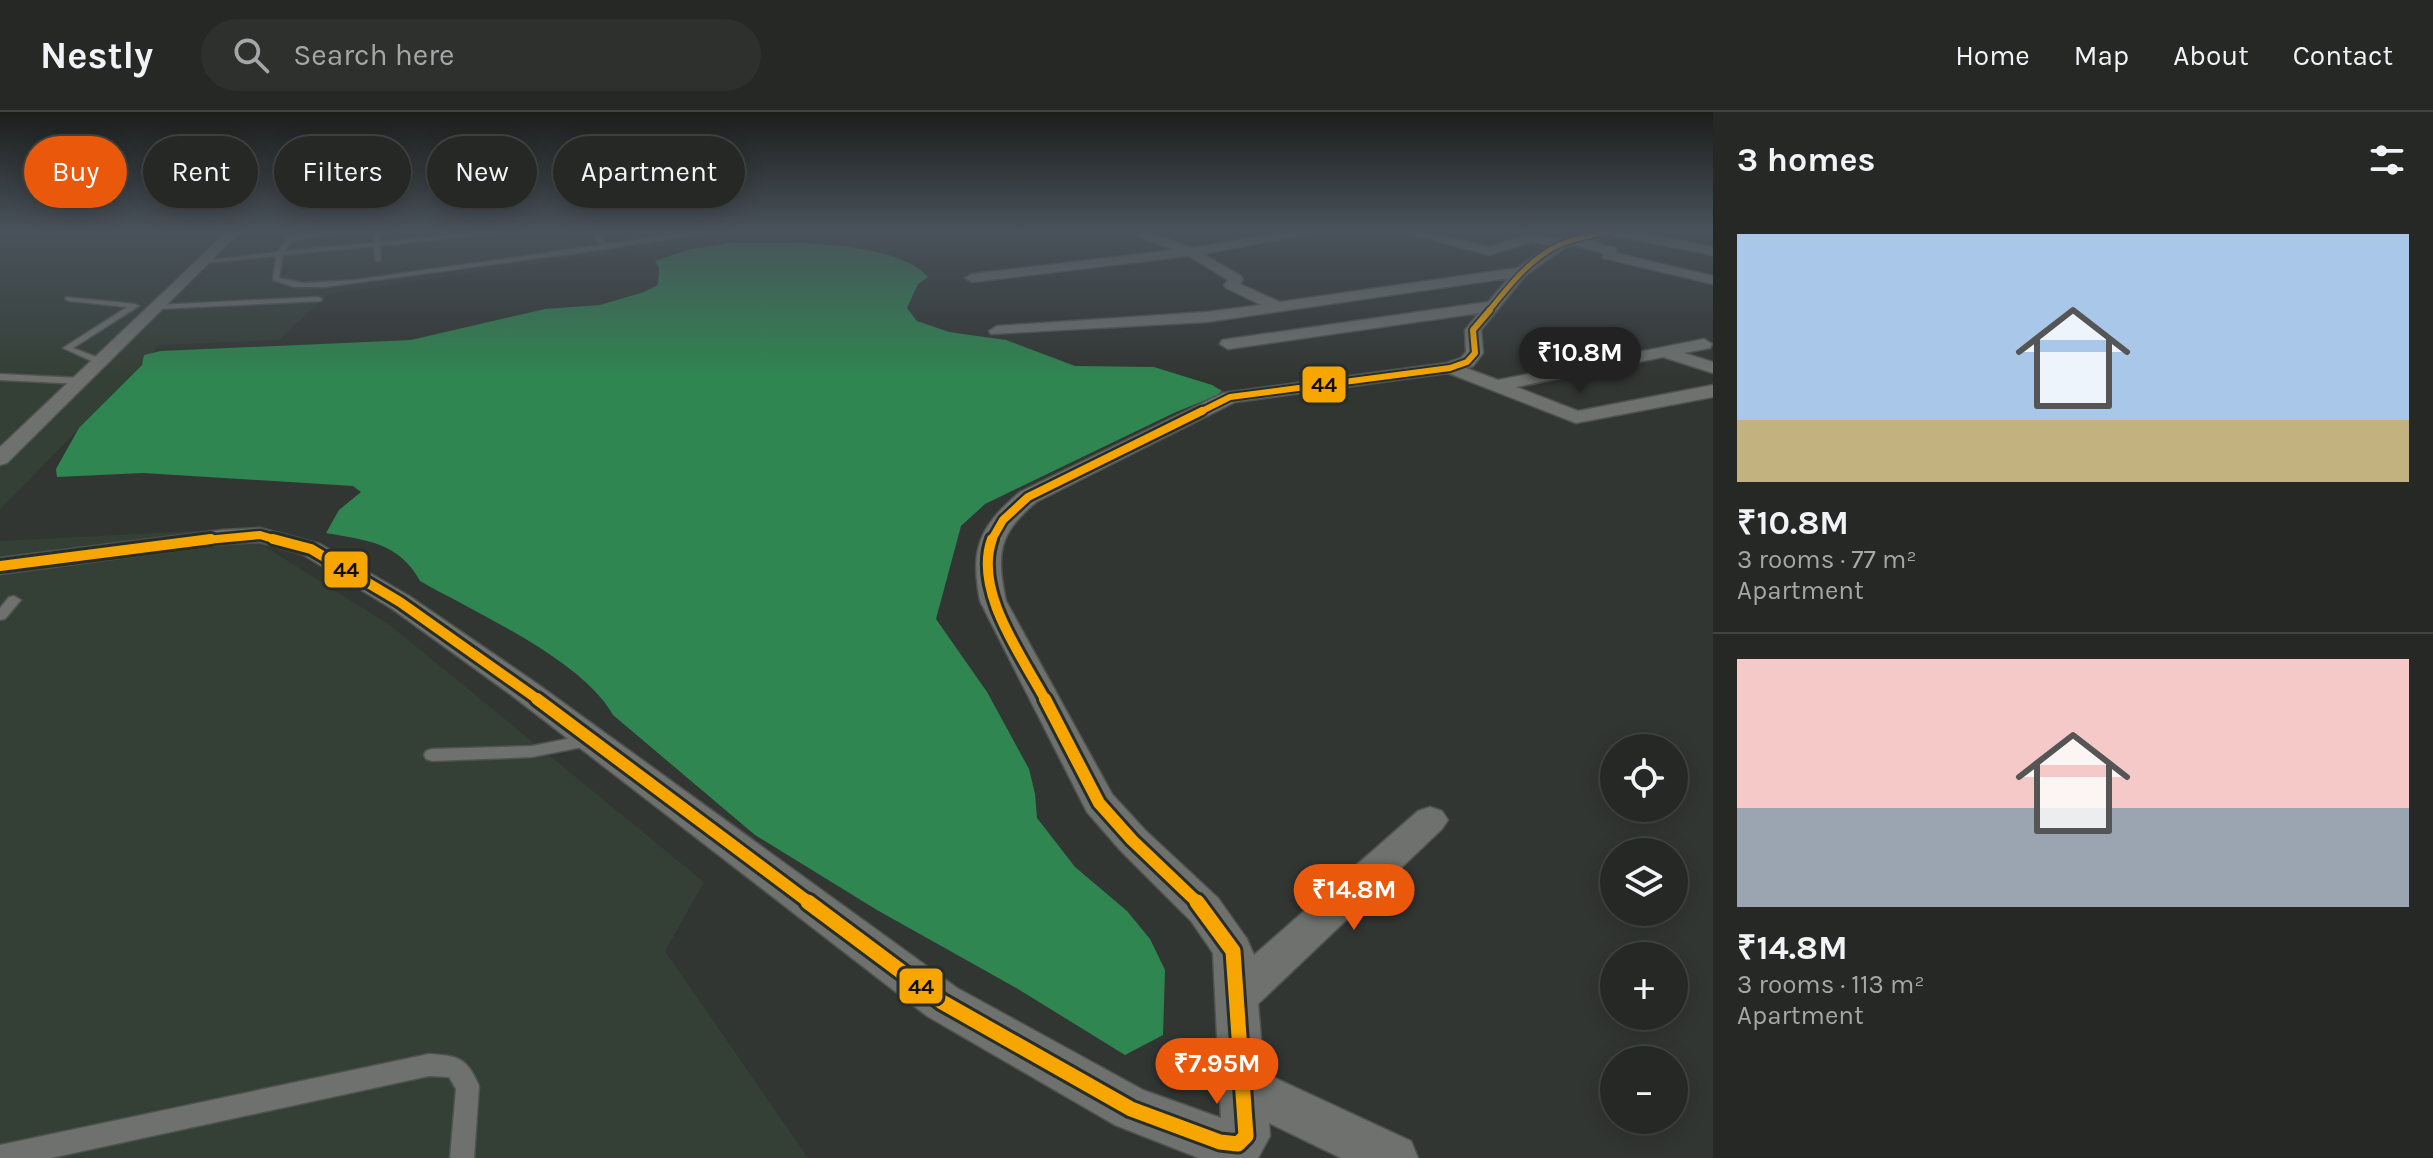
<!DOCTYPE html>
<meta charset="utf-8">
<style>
body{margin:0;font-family:Karla,sans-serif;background:#2e302e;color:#f1f3f6;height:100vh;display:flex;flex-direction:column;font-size:30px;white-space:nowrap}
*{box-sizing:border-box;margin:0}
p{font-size:26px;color:#a4a6a7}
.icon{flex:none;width:44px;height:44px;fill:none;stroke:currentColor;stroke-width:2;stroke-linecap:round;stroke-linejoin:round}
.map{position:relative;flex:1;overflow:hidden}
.drawer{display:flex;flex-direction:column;background:#262826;width:720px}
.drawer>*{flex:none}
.top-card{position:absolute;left:24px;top:24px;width:760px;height:72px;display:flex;gap:16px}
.tools{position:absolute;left:1600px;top:622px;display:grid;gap:16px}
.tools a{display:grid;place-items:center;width:88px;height:88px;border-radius:50%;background:#262826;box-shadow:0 4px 20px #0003,0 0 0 2px #424443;font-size:40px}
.price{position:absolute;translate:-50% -68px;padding:0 18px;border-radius:28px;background:#ea580c;color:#fff;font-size:26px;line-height:52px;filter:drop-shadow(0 2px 4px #0008)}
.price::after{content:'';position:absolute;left:50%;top:48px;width:24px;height:18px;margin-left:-12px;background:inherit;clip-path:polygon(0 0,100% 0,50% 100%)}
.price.selected{background:#222;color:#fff}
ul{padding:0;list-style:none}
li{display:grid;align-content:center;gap:16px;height:424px;padding:0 24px}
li+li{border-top:2px solid #424443}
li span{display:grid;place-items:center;height:248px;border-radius:0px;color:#555}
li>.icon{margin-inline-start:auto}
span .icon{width:144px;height:144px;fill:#fffc;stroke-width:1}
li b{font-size:34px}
h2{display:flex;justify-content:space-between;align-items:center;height:96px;padding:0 24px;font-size:34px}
.pill{padding:0 28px;border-radius:36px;background:#262826;box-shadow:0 4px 20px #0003,0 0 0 2px #424443;font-size:28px;line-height:72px}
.pill.selected{background:#ea580c;color:#fff}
header{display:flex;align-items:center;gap:48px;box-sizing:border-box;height:112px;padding:0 40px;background:#262826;border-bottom:2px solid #424443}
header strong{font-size:38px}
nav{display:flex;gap:44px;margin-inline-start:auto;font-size:28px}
.search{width:560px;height:72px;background:#2e302e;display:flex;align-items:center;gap:20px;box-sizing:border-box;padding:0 28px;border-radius:44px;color:#a4a6a7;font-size:30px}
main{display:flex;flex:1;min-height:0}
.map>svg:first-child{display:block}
.built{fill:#343f36}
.water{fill:#2f8650}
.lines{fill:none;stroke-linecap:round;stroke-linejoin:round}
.lane-casing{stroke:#4f5350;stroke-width:3}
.street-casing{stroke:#4f5350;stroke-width:3}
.lane{fill:#6e716e;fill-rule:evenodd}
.street{fill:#6e716e;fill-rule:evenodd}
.bus-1-far5-casing{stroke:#272d28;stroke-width:8}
.bus-1-far4-casing{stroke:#272d28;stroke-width:10}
.bus-1-far3-casing{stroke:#272d28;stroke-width:13}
.bus-1-far2-casing{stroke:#272d28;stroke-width:16}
.bus-1-far1-casing{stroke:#272d28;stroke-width:18}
.bus-1-casing{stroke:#272d28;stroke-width:21}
.bus-1-far5{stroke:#f7a600;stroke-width:5}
.bus-1-far4{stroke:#f7a600;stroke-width:6}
.bus-1-far3{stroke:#f7a600;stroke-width:8}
.bus-1-far2{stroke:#f7a600;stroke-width:10}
.bus-1-far1{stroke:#f7a600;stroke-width:12}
.bus-1{stroke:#f7a600;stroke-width:15}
.line-badge{stroke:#272d28;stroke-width:3}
.pale-badge-label{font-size:22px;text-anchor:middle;font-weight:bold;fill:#111}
</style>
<header>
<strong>Nestly</strong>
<div class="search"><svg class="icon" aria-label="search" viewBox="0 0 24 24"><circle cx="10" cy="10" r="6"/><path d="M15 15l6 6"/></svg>Search here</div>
<nav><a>Home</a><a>Map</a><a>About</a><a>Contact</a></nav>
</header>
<main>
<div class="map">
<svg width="1713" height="1046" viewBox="0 0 1713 1046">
<rect width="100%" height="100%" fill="#323633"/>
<!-- built -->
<g class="built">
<path d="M0,118H773L328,182L279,228L160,233L0,398Z"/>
<path d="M237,417L391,514L704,770L665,839L808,1046H0V429Z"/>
</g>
<!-- water -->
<path class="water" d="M729,131C777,130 896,127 928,165L918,172L907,196L917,209L949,220L1006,228L1075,254L1154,255L1212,273L1222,279L1216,284L1176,300L985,392L961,414L936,507L987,580L1029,657L1035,682L1037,706L1075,755L1127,799L1150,827L1165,858L1163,923L1125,943L1018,877L877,798L755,723L613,603C583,548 474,500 420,469C399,430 365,428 326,421L339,398L361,380L353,374L143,361L57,365L56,357L79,316L142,253L144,243L161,239L411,228L545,197L600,193L644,180L658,173L659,156L655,149L687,138Z"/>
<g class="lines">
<!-- lane casing -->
<g class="lane-casing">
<g id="lane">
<path d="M335,118H351L291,129L285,139L374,131L373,118H379L380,130L503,118H527L380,134L381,148L378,150L375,148L374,134L283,143L279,166L304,171L355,168L601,133L588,118H594L607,132L696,120L695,118H701L703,121L606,137L325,175H294L273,168L276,144L205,151L202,149L278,140L287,126Z"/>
<path d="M1033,118L1023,122L1020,120Z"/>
<path d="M66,185L135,192L139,194L73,236L104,248V252H98L63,236L127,195L69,189L65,187Z"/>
<path d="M318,185L322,187L321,189L157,197L153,195L157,193Z"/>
<path d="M0,262L81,266L86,269L81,272L0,268Z"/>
<path d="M14,484L21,488L5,507L0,508V496L9,485Z"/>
<path d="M592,622L598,624L600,628L598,632L532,645L432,649L426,647L424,643L426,639L432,637L532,634Z"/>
<path d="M429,942C458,944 467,945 479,974L474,1046H450L456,977L449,965L429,964L51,1046H0V1033Z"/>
</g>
</g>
<!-- street casing -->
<g class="street-casing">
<g id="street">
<path d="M229,118H242L7,351L0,353V335Z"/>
<path d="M1125,118H1143L1192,136L1299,118H1328L1203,142L1241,164L1243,167L1240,172L1280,190L1517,156L1550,133L1532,130L1489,143L1395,118H1417L1489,135L1531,122L1562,128L1598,118H1624L1713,135V143L1610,123L1588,129L1616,136V141L1713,164V172L1603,146V141L1573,133L1566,135L1526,163L1481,218L1483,241L1473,254L1466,256L1498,268L1704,227L1712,232L1710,236L1684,241L1713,250V261L1663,245L1516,275L1578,299L1713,273V285L1576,311L1448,261L1235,290L1036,390C998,423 996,441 1006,489L1112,682L1145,718L1218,786L1247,827L1254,843L1418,699L1430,695L1442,699L1448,708L1442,717L1258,892L1264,961L1411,1029L1418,1046H1341L1269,1011L1270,1024L1258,1046H1199L1115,1013L927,904L514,585L391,496L302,442L259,430L223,432L0,462V446L223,418L260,416L320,432L409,484L536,571L957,876L1143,978L1221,1006L1213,841L1191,809L1120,738L1087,700L980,489C970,436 979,415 1020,380L1223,281L1447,251L1461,246L1466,240L1465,218L1479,201L1228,237L1220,232L1222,228L1488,190L1509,166L1207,210L991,222L989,219L997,214L1207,200L1261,193L1226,176L1224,173L1228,168L1189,144L972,170L965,166L972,162L1174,138Z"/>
</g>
</g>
<!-- lane -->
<use href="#lane" class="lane"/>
<!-- street -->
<use href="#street" class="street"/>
<!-- bus-1-far5 casing -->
<g class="bus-1-far5-casing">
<path id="bus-1-far5" d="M1488,200C1509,174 1530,146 1561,132C1576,126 1594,123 1610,119"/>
</g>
<!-- bus-1-far4 casing -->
<g class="bus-1-far4-casing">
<path id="bus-1-far4" d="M1198,301L1230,285L1450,256L1467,250L1475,241L1473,218L1490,198"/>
</g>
<!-- bus-1-far3 casing -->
<g class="bus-1-far3-casing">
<g id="bus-1-far3">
<path d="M196,429L260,423L280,429"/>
<path d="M991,429L1003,408L1028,385L1202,299"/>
</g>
</g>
<!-- bus-1-far2 casing -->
<g class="bus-1-far2-casing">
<g id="bus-1-far2">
<path d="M273,427L311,437L400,490L540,589"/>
<path d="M992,427C973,479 1022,544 1046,589"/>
<path d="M0,454L211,427"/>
</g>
</g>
<!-- bus-1-far1 casing -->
<g class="bus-1-far1-casing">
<g id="bus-1-far1">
<path d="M537,587L811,792"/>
<path d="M1045,587L1099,691L1132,728L1199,792"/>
</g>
</g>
<!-- bus-1 casing -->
<g class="bus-1-casing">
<path id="bus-1" d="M808,790L942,890L1131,997L1220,1030L1238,1032L1246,1024L1233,839L1197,790"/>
</g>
<!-- bus-1-far5 -->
<use href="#bus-1-far5" class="bus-1-far5"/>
<!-- bus-1-far4 -->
<use href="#bus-1-far4" class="bus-1-far4"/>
<!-- bus-1-far3 -->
<use href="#bus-1-far3" class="bus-1-far3"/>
<!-- bus-1-far2 -->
<use href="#bus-1-far2" class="bus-1-far2"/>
<!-- bus-1-far1 -->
<use href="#bus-1-far1" class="bus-1-far1"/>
<!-- bus-1 -->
<use href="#bus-1" class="bus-1"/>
</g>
<!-- sky -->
<linearGradient id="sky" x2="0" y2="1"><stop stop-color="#1c1e1c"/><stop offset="0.45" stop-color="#49525b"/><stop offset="1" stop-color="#49525b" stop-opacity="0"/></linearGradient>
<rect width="1713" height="265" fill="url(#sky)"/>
<g class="line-badge">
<rect x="1301" y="253" width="46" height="39" rx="8" fill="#f7a600"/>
<rect x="323" y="438" width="46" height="39" rx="8" fill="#f7a600"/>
<rect x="898" y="855" width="46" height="38" rx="8" fill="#f7a600"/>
</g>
<g class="pale-badge-label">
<text x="1324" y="280">44</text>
<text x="346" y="465">44</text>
<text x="921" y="882">44</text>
</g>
</svg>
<div class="tools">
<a><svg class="icon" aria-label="locate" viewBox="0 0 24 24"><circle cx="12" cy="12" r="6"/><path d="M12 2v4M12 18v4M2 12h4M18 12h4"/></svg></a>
<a><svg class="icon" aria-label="layers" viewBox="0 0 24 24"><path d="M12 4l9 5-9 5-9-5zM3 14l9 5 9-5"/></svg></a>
<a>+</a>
<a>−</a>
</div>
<b class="price selected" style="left:1580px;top:283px">₹10.8M</b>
<b class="price" style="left:1354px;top:820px">₹14.8M</b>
<b class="price" style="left:1217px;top:994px">₹7.95M</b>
<div class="top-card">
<a class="pill selected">Buy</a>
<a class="pill">Rent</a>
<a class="pill">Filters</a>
<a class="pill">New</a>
<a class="pill">Apartment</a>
</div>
</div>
<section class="drawer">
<h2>3 homes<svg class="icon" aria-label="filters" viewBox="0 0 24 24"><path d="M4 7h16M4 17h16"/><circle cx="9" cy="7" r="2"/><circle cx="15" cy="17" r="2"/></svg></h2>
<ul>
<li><span style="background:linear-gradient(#a9c7e8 75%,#c2b280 0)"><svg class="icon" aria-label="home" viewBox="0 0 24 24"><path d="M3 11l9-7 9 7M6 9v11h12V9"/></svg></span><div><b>₹10.8M</b><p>3 rooms · 77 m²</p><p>Apartment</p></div></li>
<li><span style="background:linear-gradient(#f6c9c9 60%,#9aa5b1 0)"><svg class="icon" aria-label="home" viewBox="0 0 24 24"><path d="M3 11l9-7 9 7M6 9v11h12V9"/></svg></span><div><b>₹14.8M</b><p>3 rooms · 113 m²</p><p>Apartment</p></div></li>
</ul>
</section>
</main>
